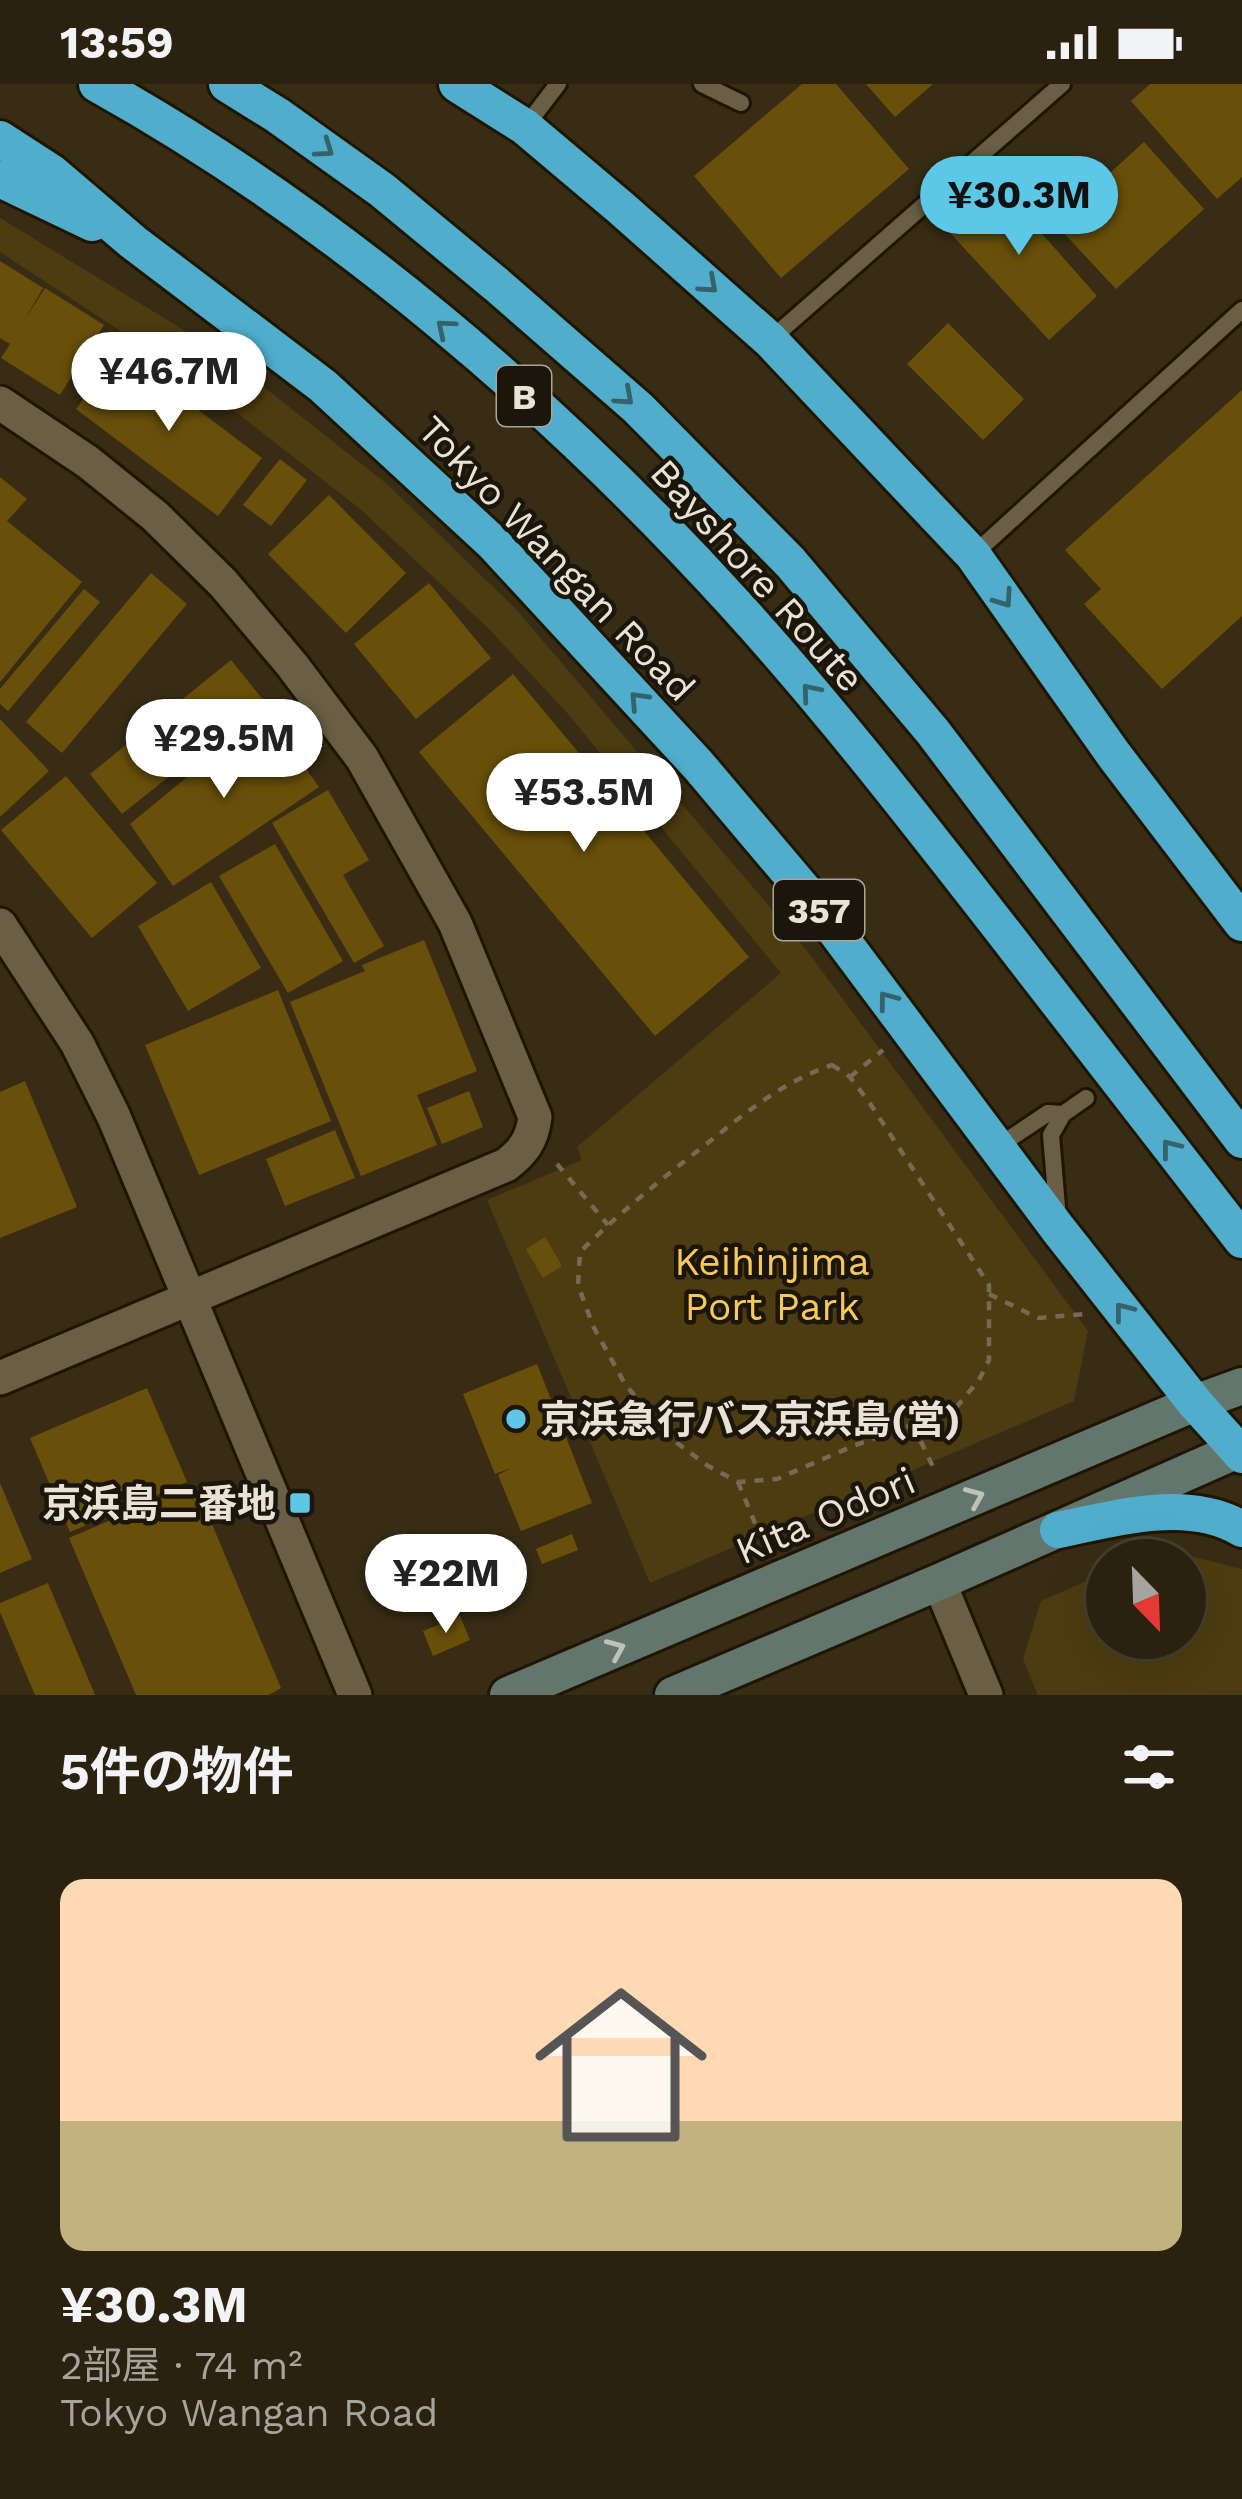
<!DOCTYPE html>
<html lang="ja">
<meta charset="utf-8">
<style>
body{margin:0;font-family:"Work Sans","Noto Sans JP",sans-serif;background:#322a18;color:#f1f3f6;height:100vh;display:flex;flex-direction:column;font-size:45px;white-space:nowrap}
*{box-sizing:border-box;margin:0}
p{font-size:39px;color:#a5a49e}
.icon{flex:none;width:66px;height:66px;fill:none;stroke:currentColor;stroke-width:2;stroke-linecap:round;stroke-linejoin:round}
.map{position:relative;height:1611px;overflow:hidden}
.sheet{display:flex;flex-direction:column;background:#2a220f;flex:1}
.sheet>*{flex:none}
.needle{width:78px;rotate:157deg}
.fabs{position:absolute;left:1086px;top:1455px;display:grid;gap:24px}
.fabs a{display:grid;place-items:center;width:120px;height:120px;border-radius:50%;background:#2a220f;box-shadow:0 12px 48px #0002,0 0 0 3px #463f2f;font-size:60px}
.price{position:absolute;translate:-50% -102px;padding:0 27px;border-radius:42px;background:#fff;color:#222;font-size:39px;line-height:78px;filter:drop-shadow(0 3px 6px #0008)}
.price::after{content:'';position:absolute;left:50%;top:72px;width:36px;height:27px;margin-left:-18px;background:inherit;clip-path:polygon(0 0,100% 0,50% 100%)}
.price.on{background:#5dc7e8;color:#111}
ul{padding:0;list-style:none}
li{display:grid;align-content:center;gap:24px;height:636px;padding:0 60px}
li span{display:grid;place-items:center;height:372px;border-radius:24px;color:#555}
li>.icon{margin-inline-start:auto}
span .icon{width:216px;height:216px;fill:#fffc;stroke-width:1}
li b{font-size:51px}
h2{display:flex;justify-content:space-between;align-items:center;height:144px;padding:0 60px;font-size:51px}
.status{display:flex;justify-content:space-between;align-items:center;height:84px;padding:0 60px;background:#2a220f;direction:ltr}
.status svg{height:33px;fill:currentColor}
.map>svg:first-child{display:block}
.green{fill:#4d3c0f}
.building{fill:#69500a}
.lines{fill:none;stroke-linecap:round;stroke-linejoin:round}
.lane-casing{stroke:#1f1500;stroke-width:22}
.street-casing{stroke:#1f1500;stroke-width:39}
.secondary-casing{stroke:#1f1500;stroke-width:42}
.highway-casing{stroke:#1f1500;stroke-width:42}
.path{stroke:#746a55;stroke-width:4.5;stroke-dasharray:9 9;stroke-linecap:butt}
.lane{stroke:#6a5e44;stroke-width:16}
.street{stroke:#6a5e44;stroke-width:33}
.secondary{stroke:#62766d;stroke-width:36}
.highway{stroke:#50aecc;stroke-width:36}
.oneway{stroke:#36626c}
.oneway2{stroke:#c1c2b6}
.poi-dot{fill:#5dc7e8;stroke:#1b160b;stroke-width:4.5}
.labels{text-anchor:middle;stroke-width:9;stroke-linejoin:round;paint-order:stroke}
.shield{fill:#1b160b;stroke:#aca698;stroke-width:3}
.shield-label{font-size:36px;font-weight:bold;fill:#eae3d5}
.street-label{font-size:39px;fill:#eae3d5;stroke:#1b160b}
.park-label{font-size:39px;fill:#f7c858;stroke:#1b160b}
.poi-label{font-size:39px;font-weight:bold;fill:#eae3d5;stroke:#1b160b;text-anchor:start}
</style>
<div class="status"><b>13:59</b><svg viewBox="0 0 49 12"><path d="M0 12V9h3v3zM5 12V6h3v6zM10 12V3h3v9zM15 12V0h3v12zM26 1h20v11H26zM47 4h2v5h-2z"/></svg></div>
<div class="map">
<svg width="1242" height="1611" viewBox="0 0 1242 1611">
<rect width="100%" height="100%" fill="#382d14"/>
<!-- green -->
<g class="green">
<path d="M0,134L218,267L387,400L514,523L808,868L1088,1247L1074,1317L650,1499L487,1116L582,1076L577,1063L781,889L569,631L488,544L359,424L191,293L0,168Z"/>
<path d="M1160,1464L1242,1485V1611H1038L1023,1575L1041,1517L1107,1488V1554H1185V1476H1133Z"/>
</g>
<!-- building -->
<g class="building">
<path d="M802,0H836L909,85L781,194L694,92Z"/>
<path d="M866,0H933L895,33Z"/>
<path d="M1150,0H1242V93L1217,115L1131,17Z"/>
<path d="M1144,58L1204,125L1116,205L1032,115L1056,93L1078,118Z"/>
<path d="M991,92L1097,212L1049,256L940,138Z"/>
<path d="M0,177L43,204L24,237L45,204L104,241L60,311L1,274L10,260L0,254Z"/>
<path d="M948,239L1024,315L983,356L907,280Z"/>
<path d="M120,267L262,374L218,432L76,325Z"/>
<path d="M1242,306V532L1162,605L1084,520L1101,505L1065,466Z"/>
<path d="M280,375L307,396L271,442L243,421Z"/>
<path d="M0,393L27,415L7,437L82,498L0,598Z"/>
<path d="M329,411L406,489L346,549L268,470Z"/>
<path d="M151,489L187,520L62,669L26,638Z"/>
<path d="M429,499L491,574L416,635L354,560Z"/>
<path d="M84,505L100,518L8,627L0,620V605Z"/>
<path d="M231,576L264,617L122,730L90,690Z"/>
<path d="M513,590L749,873L655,952L419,668Z"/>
<path d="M266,628L319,703L173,802L130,740Z"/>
<path d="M0,635L49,687L0,733Z"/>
<path d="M66,692L157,799L92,854L1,746Z"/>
<path d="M328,706L369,776L343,791L384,862L354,879L272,739Z"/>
<path d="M275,760L343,877L288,909L219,792Z"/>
<path d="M211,798L261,884L188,927L138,842Z"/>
<path d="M424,856L477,987L417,1011L437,1061L361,1092L290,918L365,887L362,881Z"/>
<path d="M278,906L331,1037L199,1091L145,961Z"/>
<path d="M25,997L77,1123L0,1154V1008Z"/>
<path d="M469,1007L483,1043L442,1060L427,1024Z"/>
<path d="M335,1046L355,1094L285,1122L266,1075Z"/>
<path d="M545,1153L562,1182L543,1194L526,1165Z"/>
<path d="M537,1280L592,1419L521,1447L498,1391L511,1384L495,1390L463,1310Z"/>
<path d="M147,1304L187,1398L70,1448L30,1354Z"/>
<path d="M0,1399L32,1475L0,1489Z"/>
<path d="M195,1400L281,1604L269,1611H136L69,1454Z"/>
<path d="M572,1450L578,1466L542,1480L536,1465Z"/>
<path d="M48,1499L95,1611H35L0,1528V1519Z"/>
<path d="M460,1532L470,1556L433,1572L423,1547Z"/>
</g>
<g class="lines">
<!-- lane casing -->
<g class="lane-casing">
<g id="lane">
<path d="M702,0L741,19"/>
<path d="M525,43L558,0"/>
<path d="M770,256L1062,0"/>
<path d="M973,471L1242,226"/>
<path d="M997,1063L1048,1029L1063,1030"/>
<path d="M1058,1135L1051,1051L1063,1030L1086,1014"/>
</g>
</g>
<!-- street casing -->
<g class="street-casing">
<g id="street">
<path d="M0,319L88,378L155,432L223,499L292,581L362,674L455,839L535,1033C532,1056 524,1067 506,1081L0,1294"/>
<path d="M0,841L77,959L114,1033L355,1611"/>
<path d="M939,1498L986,1611"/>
</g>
</g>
<!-- secondary casing -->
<g class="secondary-casing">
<g id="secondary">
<path d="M508,1611L1195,1319L1242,1302"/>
<path d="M673,1611L939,1498L1242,1364"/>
</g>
</g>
<!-- highway casing -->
<g class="highway-casing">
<g id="highway">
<path d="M97,0C332,131 553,320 734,519C827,621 913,732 998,841C1079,946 1161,1051 1242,1156"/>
<path d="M227,0L277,31L382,106L497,201L638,324L790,478L933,648L1242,1056"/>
<path d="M457,0L525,43L621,124L770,256L973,471L1114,671L1242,839"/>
<path d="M0,55L51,88L133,158L323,302L493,459L698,681L813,817L1058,1145L1195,1319L1242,1371"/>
<path d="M0,95L92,139"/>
<path d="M1058,1446C1117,1434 1188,1413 1242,1445"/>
</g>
</g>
<!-- path -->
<g class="path">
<path d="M832,981L850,993L869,1018L989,1201V1276L979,1296L954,1326L853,1362L777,1395L738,1398L708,1382L669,1353L625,1300L593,1242L578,1201L580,1168C618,1130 658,1098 700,1065C742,1032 781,998 832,981Z"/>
<path d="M850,993L883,966"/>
<path d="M557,1080L608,1141"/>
<path d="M989,1210L1038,1234L1085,1230"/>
<path d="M913,1341L935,1387"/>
<path d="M738,1398L764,1461"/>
</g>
<!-- lane -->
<use href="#lane" class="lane"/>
<!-- street -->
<use href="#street" class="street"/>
<!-- secondary -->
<use href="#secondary" class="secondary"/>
<!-- highway -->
<use href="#highway" class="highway"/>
</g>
<!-- one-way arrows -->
<defs><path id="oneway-chevron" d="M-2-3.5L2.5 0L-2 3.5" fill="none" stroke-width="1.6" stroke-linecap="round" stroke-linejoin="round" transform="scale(3)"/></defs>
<g class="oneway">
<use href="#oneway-chevron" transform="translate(325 65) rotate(35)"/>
<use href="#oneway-chevron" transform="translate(709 201) rotate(42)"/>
<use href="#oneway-chevron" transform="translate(445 244) rotate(-140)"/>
<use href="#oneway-chevron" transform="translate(625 313) rotate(42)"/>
<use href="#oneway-chevron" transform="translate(1004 515) rotate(55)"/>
<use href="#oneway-chevron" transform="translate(810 608) rotate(-130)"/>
<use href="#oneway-chevron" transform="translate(638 616) rotate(-133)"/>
<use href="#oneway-chevron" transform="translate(887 916) rotate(-127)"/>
<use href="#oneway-chevron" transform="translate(1170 1064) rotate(-128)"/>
<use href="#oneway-chevron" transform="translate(1123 1227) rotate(-128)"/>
</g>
<g class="oneway2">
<use href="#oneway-chevron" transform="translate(975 1413) rotate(-23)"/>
<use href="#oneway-chevron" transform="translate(616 1565) rotate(-23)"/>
</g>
<!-- markers -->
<g class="poi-dot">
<circle cx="516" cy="1335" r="12"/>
<rect x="288" y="1407" width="24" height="24" rx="6"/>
</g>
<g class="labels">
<!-- shield labels -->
<g class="shield">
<rect x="497" y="282" width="54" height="60" rx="9"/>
<rect x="774" y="796" width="90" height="60" rx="9"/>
</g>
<g class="shield-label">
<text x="524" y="325">B</text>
<text x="819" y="839">357</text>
</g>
<!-- street labels -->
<g class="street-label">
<text transform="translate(557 474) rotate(46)" y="14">Tokyo Wangan Road</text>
<text transform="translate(758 491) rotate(48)" y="14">Bayshore Route</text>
<text transform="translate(825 1431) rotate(-23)" y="14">Kita Odori</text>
</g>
<!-- park labels -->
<g class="park-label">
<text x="772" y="1191">Keihinjima<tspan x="772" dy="45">Port Park</tspan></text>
</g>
<!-- poi labels -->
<g class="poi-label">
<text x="540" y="1349">京浜急行バス京浜島(営)</text>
<text x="276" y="1433" text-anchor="end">京浜島二番地</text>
</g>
</g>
</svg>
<div class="fabs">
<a><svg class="needle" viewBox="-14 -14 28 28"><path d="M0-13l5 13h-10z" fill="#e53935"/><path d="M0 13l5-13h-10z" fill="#a5a49e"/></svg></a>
</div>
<b class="price on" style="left:1019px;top:174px">¥30.3M</b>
<b class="price" style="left:169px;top:350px">¥46.7M</b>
<b class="price" style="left:224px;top:717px">¥29.5M</b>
<b class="price" style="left:584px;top:771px">¥53.5M</b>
<b class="price" style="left:446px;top:1552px">¥22M</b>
</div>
<section class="sheet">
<h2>5件の物件<svg class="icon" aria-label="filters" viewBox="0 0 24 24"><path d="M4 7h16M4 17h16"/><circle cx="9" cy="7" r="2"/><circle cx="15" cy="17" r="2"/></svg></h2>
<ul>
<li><span style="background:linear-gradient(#ffd9b3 65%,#c2b280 0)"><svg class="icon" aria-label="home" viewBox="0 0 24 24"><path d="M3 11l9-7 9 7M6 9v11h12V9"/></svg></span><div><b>¥30.3M</b><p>2部屋 · 74 m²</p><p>Tokyo Wangan Road</p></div></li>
</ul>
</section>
